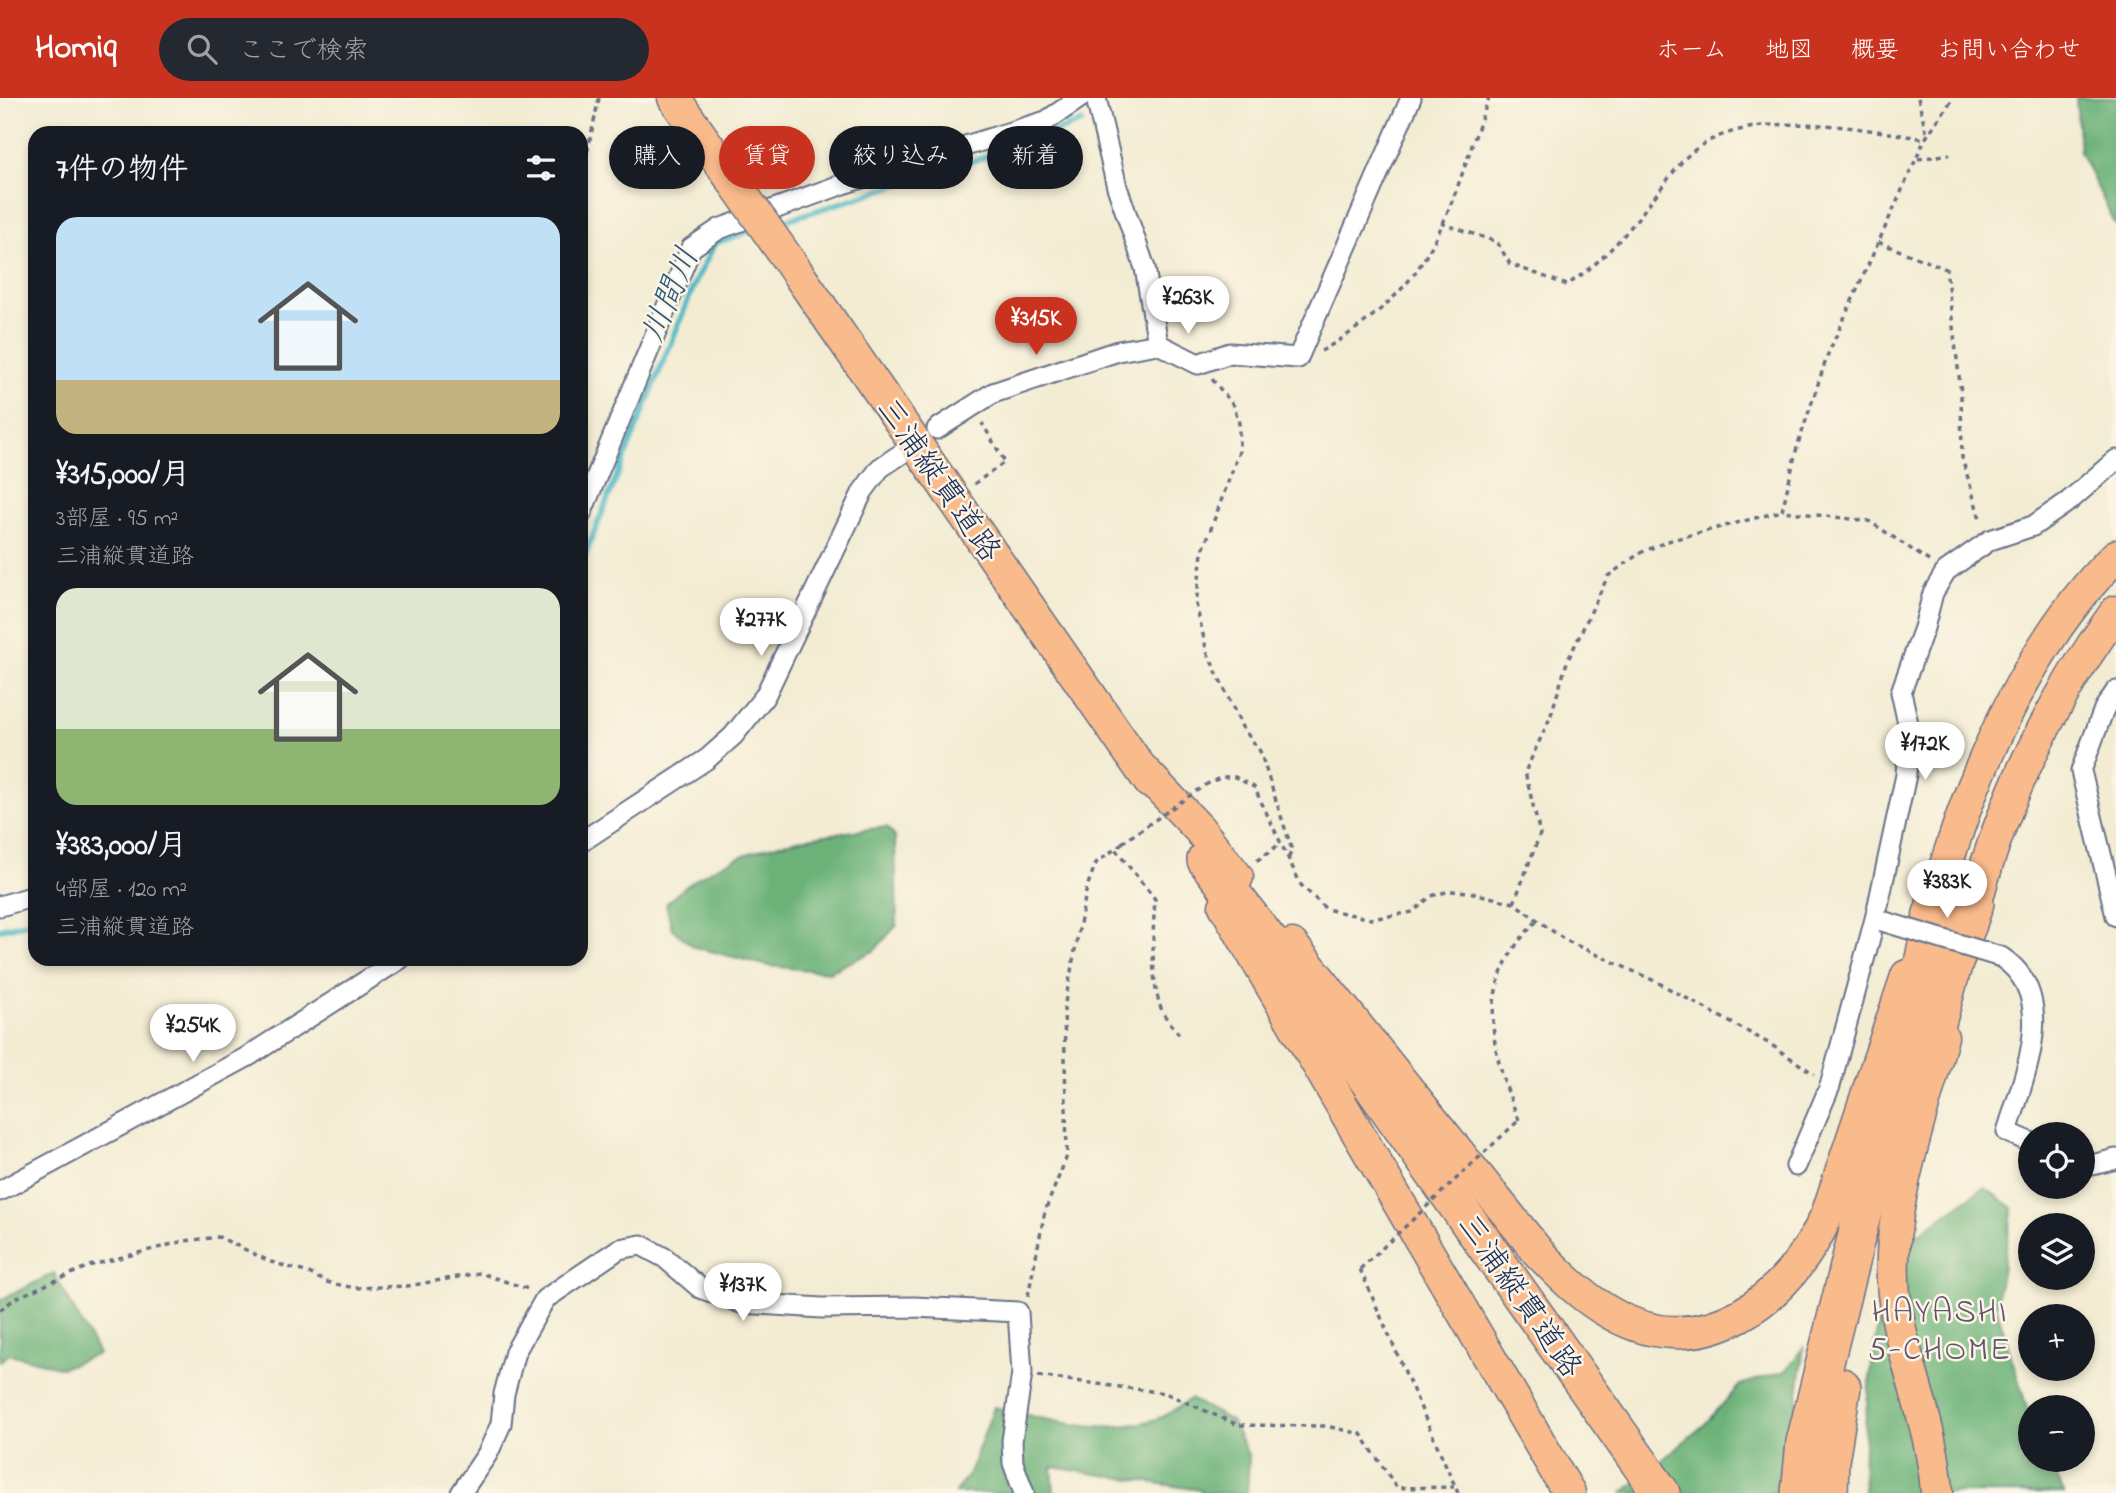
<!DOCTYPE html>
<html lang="ja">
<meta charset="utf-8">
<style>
body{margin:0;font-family:"Indie Flower","Klee One",sans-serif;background:#242831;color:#f1f3f6;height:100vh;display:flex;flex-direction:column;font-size:26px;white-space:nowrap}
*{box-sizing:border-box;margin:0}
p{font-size:23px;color:#9ea1a6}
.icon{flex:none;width:38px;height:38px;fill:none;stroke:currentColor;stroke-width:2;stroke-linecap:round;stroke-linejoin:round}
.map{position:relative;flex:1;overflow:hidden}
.side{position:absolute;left:28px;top:28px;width:560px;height:840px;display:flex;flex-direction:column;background:#171b24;border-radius:21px;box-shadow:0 4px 10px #0003}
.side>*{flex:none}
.guide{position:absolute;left:609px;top:28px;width:665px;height:63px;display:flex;gap:14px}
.controls{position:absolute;left:2018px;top:1024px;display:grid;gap:14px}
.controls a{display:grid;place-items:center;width:77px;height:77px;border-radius:50%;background:#171b24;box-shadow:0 4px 10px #0003;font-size:35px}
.price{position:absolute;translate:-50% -60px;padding:0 16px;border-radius:24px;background:#fff;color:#222;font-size:23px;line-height:46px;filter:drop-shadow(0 2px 4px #0008)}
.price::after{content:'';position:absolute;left:50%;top:42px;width:21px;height:16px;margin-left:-10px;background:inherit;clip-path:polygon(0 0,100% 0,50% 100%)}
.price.current{background:#c8321e;color:#fff}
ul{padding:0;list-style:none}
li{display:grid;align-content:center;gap:14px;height:371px;padding:0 28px}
li span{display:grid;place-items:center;height:217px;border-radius:21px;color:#555}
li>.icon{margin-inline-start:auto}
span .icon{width:126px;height:126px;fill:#fffc;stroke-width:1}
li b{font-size:30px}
h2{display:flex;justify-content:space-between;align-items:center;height:84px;padding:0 28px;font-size:30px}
.tag{padding:0 24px;border-radius:32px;background:#171b24;box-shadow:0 4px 10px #0003;font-size:24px;line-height:63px}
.tag.current{background:#c8321e;color:#fff}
header{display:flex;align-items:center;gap:42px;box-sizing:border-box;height:98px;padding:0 35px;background:#c8321e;color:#fff}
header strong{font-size:33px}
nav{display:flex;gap:38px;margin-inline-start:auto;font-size:24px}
.search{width:490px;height:63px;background:#242831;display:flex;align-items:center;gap:18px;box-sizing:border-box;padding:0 24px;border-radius:38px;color:#9ea1a6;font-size:26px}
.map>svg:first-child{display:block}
.forest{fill:#6cb278;stroke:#44706b;stroke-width:2}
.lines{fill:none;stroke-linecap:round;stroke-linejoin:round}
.stream{stroke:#4bb8c6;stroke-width:6}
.street-casing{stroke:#677187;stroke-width:23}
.primary-casing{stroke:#677187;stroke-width:35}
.highway-casing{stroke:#677187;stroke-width:40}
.path{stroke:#677187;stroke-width:3.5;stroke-dasharray:5 5;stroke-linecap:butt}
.street{stroke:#fff;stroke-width:19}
.primary{stroke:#fabb8c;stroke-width:32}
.highway{stroke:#fabb8c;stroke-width:37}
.street-bridge-casing{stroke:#677187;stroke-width:23;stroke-linecap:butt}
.primary-bridge-casing{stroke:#677187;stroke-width:35;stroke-linecap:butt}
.path-bridge{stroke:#677187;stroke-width:3.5;stroke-dasharray:5 5;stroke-linecap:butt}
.street-bridge{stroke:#fff;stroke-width:19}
.primary-bridge{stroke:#fabb8c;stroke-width:32}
.labels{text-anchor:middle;stroke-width:5;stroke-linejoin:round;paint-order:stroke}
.street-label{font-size:32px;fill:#1b2f5e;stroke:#fcf5e5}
.water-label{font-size:33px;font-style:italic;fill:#29587d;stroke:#fcf5e5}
.neighbourhood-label{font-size:33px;letter-spacing:2px;fill:#635471;stroke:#fcf5e5}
</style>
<header>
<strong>Homiq</strong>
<div class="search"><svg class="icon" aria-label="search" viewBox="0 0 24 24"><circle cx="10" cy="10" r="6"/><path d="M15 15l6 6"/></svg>ここで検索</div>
<nav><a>ホーム</a><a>地図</a><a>概要</a><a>お問い合わせ</a></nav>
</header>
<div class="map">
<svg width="2116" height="1395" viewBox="0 0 2116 1395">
<rect width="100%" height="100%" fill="#fcf5e5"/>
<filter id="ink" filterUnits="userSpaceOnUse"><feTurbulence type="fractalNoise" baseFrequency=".0143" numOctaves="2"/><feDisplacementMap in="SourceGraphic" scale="14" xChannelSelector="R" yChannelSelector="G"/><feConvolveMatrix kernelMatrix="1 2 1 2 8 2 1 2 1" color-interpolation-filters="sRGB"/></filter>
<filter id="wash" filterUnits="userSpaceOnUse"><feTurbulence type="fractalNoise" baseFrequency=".00686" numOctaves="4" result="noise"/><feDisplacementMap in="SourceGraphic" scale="28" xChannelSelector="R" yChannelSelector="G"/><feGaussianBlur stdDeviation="1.57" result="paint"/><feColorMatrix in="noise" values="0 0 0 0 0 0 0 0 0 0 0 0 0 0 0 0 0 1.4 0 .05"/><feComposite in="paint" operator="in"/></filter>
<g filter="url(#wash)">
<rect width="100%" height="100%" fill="#f3ecd3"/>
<!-- forest -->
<g class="forest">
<path d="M2076,0H2116V128L2080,54Z"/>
<path d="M887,729L895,739L897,827L874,853L829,874L769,868L694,849L672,831L666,806C723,747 811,738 887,729Z"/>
<path d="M1984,1089L2013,1110L1996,1208L2030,1320V1362H2049L2064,1395H1864C1860,1316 1877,1235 1889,1157Z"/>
<path d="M54,1175L98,1256L62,1270L10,1256L0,1263V1202Z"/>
<path d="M1804,1248L1786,1395H1623L1705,1326L1740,1287L1786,1273Z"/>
<path d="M1190,1301L1231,1323L1249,1359L1247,1395H1202L1200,1392L1052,1369L1054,1395H955L970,1373L994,1309C1046,1322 1109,1340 1162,1319C1171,1315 1181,1307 1190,1301Z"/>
</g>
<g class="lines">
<!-- stream -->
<g class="stream">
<path d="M774,126L982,60L1082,24"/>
<path d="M581,467L697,180L715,145L757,131"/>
<path d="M0,831L35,823"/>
</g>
</g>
</g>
<g filter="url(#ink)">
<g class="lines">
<!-- street casing -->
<g class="street-casing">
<g id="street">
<path d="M1096,0L1117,89L1145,170L1158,246"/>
<path d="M937,331L993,295L1118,253L1158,246L1198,266L1230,255L1298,260L1411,0"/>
<path d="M581,416L691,150L719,131L846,85L1046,23L1080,0"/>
<path d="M2116,593L2104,611L2081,673L2116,818"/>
<path d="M581,744L707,661L733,638L765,598L863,393L880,370L901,356"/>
<path d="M0,808L35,798"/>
<path d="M2001,859C2061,898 2023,980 2007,1034L2030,1044"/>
<path d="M2082,1063L2092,1067L2116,1061"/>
<path d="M1796,1068L1830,988L1875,821L1906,677L1909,630L1901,594L1924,530L1933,495L1946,473L1990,442L2033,428L2069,403L2116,362"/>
<path d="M0,1093L247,959L400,861"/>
<path d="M461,1395L488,1355L501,1326L504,1296L515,1254L545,1201L619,1151L641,1147L665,1160L700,1190L741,1205L822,1210L914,1209L1018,1214L1022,1275L1012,1343L1013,1365L1024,1395"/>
</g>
</g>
<!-- primary casing -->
<g class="primary-casing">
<g id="primary">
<path d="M674,0L733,83"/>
<path d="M796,173L1150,684"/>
<path d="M1139,668L1199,731L1237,779"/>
<path d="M1225,808L1569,1395"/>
<path d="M1929,817C1946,771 1958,724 1977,680C2010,600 2054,519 2116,458"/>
<path d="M1970,828C1996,715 2048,607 2116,514"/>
<path d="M1292,847L1538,1154C1560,1177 1583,1200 1612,1216C1704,1268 1790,1200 1827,1117L1907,878"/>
<path d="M1937,1395C1933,1327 1902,1264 1894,1196C1885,1114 1922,1018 1942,939"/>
</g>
</g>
<!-- highway casing -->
<g class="highway-casing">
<g id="highway">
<path d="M1206,762L1281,859L1661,1395"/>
<path d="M1927,961L1952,871L1975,805"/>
<path d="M1800,1395L1805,1344L1914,909L1938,792"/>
<path d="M1829,1395L1830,1363L1842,1289"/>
</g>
</g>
<!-- path -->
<g class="path">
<path d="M1918,0L1927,37"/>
<path d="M1918,61L1950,56"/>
<path d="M581,83L599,0"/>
<path d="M1441,125L1497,144L1510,166L1567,187C1621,151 1640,115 1680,66C1730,5 1855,29 1925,41"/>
<path d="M1878,144L1946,171L1961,294L1962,360L1981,424"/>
<path d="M1321,253C1353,236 1399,200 1419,169C1451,122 1468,54 1489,0"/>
<path d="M1212,281L1234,308L1239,325V354L1202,455L1196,506L1207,554L1242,629L1260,653L1292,752L1288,761"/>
<path d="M974,386L1005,364L982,325"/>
<path d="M1929,463L1869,423L1782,413L1797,349L1828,256L1925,41L1953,0"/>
<path d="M1205,687L1222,679H1235L1254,689L1301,787L1326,811L1371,821L1413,814L1431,798L1450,793L1469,794L1514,805L1565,842L1657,884L1770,946L1814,976"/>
<path d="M1122,745L1115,751L1155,801C1153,830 1149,893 1165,918C1170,926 1177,933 1182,940"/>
<path d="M1257,763L1281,745"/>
<path d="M1514,805L1540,736L1525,674L1550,620L1567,564L1608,478L1640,455L1668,443L1782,413"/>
<path d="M1519,1022C1488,949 1475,883 1537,823"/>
<path d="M1360,1171L1458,1395"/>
<path d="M1028,1198L1045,1113L1067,1058L1064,910L1087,789L1096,765L1115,751"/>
<path d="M0,1212L16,1200L89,1168L184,1143L219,1139L271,1164L309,1175L326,1184L355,1190L408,1188L480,1175L528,1191"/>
<path d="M1038,1278L1165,1295L1238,1327L1326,1328L1361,1336L1397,1390L1454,1389"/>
</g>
<!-- street -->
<use href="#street" class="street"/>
<!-- primary -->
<use href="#primary" class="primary"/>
<!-- highway -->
<use href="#highway" class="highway"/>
<!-- street-bridge casing -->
<g class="street-bridge-casing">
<path id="street-bridge" d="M1882,823L2001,859"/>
</g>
<!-- primary-bridge casing -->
<g class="primary-bridge-casing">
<path id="primary-bridge" d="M733,83L796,173"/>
</g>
<!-- path-bridge -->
<g class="path-bridge">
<path d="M1122,745L1205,687"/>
<path d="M1360,1171L1519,1022"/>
</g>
<!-- street-bridge -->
<use href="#street-bridge" class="street-bridge"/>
<!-- primary-bridge -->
<use href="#primary-bridge" class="primary-bridge"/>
</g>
</g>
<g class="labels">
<!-- street labels -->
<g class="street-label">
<text transform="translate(940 381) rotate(55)" y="11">三浦縦貫道路</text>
<text transform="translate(1521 1197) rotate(55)" y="11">三浦縦貫道路</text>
</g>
<!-- water labels -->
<g class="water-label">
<text transform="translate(668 196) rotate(-67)" y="12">川間川</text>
</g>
<!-- neighbourhood labels -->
<g class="neighbourhood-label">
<text x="1940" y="1223">HAYASHI<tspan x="1940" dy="38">5-CHOME</tspan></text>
</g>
</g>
</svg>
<div class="controls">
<a><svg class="icon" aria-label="locate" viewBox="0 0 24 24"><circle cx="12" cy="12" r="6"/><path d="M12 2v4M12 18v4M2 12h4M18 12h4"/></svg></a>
<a><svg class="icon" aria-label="layers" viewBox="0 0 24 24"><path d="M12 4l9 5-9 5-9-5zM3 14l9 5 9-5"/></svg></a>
<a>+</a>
<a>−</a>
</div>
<b class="price" style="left:1188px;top:238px">¥263K</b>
<b class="price current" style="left:1036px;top:259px">¥315K</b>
<b class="price" style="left:761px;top:560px">¥277K</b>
<b class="price" style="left:1925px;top:684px">¥172K</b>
<b class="price" style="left:1947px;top:822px">¥383K</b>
<b class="price" style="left:193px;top:966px">¥254K</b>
<b class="price" style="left:743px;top:1225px">¥137K</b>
<div class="guide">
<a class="tag">購入</a>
<a class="tag current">賃貸</a>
<a class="tag">絞り込み</a>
<a class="tag">新着</a>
</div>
<section class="side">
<h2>7件の物件<svg class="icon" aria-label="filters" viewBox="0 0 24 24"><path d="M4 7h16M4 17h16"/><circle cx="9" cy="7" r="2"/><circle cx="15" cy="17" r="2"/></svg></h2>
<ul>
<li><span style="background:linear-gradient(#bfe0f5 75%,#c2b280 0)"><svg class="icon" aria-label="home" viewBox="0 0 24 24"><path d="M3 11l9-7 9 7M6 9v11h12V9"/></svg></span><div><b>¥315,000/月</b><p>3部屋 · 95 m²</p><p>三浦縦貫道路</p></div></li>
<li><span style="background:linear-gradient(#dfe7d0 65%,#8fb573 0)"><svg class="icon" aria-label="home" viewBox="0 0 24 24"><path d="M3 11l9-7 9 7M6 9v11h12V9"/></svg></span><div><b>¥383,000/月</b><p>4部屋 · 120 m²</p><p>三浦縦貫道路</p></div></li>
</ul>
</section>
</div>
